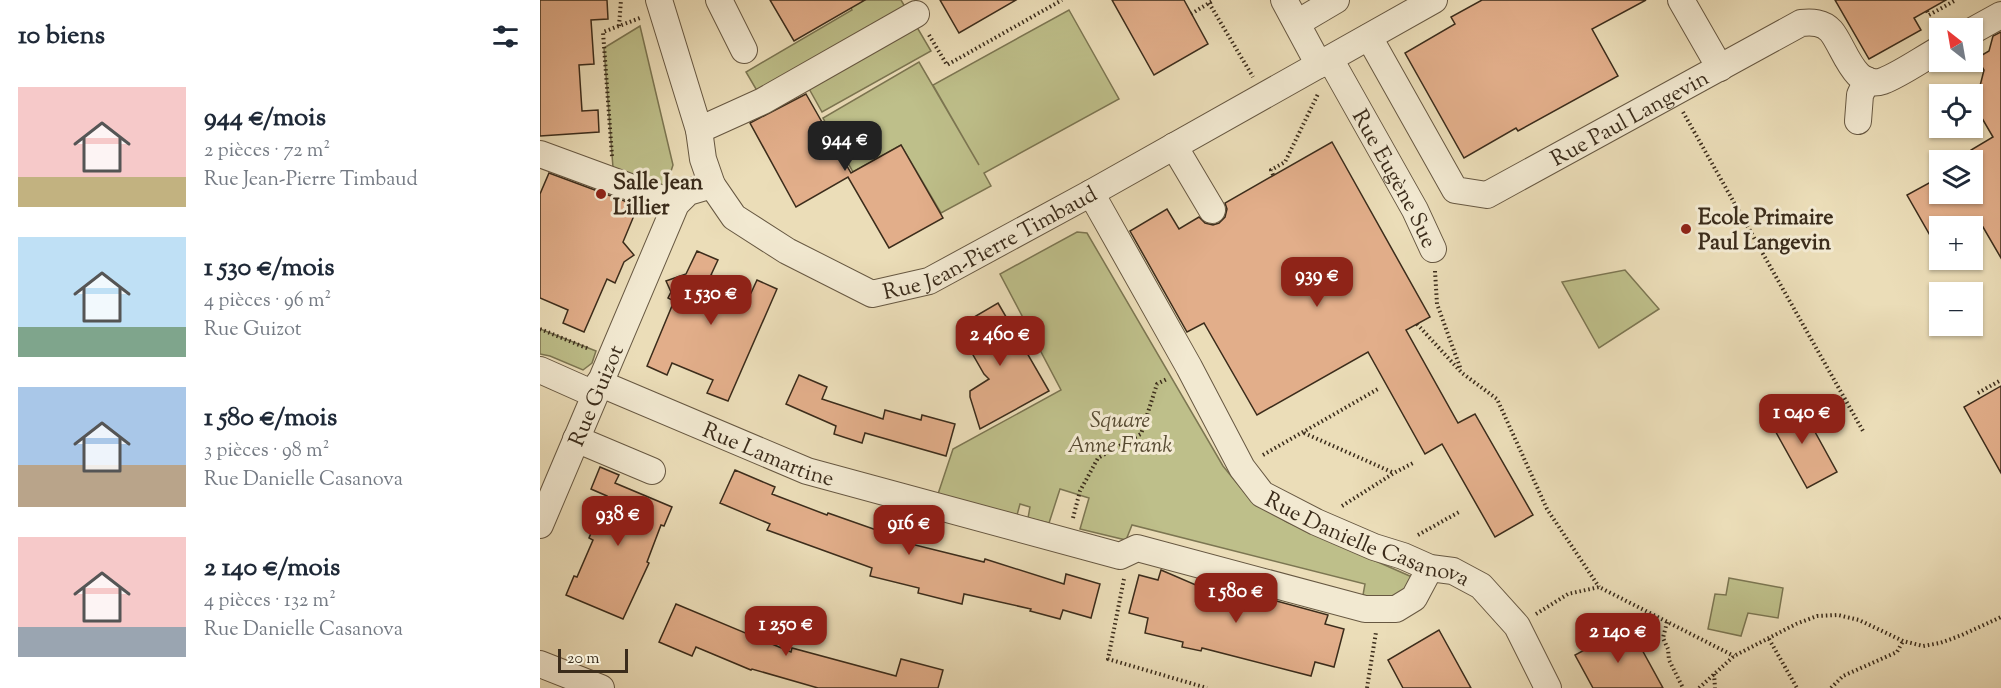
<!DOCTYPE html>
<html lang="fr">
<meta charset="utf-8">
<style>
body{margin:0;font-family:"Sorts Mill Goudy",serif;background:#f6f6f7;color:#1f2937;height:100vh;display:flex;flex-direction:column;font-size:22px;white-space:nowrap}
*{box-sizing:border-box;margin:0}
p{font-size:20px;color:#747a83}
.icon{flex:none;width:33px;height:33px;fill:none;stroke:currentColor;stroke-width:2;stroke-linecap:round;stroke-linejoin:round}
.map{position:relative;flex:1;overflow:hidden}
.side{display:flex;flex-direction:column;background:#fff;width:540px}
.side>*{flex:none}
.needle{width:39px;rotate:329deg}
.controls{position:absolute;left:1389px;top:18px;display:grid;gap:12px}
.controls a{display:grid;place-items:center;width:54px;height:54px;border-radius:0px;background:#fff;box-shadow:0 2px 4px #0004;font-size:30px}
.scale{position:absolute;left:18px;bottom:15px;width:70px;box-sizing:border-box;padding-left:6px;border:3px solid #3b2c1b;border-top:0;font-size:16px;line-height:21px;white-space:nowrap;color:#3b2c1b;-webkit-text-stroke:4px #f2e9d1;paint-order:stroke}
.price{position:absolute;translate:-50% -51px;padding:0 14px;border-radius:12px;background:#8f2418;color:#fff;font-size:20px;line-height:39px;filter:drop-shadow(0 2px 3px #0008)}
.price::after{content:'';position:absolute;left:50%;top:36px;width:18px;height:14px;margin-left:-9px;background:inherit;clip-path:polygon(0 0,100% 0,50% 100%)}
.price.on{background:#222;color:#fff}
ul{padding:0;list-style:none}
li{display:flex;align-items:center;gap:18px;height:150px;padding:0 18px}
li span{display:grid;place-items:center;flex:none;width:168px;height:120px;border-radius:0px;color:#555}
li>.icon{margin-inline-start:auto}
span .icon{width:72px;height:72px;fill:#fffc;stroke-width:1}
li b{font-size:26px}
h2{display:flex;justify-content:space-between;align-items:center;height:72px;padding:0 18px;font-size:26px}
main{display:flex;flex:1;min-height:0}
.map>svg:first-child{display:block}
.green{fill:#bebf8a;stroke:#7c7652;stroke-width:1.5}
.building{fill:#e2ae8a;stroke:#3b2c1b;stroke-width:1.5}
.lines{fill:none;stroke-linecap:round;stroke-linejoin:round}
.minor-casing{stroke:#675842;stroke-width:28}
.path{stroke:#3b2c1b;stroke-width:4;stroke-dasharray:1.5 3;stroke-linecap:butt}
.minor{stroke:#f2e9d1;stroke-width:26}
.poi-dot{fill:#8f2418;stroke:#f2e9d1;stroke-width:2}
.labels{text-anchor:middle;stroke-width:6;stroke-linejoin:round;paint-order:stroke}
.street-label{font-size:22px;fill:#3b2c1b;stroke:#f2e9d1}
.poi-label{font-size:22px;font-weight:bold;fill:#3b2c1b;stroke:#f2e9d1;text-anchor:start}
.park-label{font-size:22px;font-style:italic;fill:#554931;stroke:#f2e9d1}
</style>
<main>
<section class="side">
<h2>10 biens<svg class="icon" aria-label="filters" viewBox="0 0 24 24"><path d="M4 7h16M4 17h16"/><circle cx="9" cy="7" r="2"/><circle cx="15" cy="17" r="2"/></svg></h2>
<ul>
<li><span style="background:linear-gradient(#f6c9c9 75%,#c2b280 0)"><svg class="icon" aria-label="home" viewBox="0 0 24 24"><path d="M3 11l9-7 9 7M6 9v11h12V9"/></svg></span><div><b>944 €/mois</b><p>2 pièces · 72 m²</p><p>Rue Jean-Pierre Timbaud</p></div></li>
<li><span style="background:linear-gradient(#bfe0f5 75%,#7fa58c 0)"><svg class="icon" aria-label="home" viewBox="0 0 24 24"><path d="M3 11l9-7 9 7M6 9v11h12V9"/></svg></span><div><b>1 530 €/mois</b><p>4 pièces · 96 m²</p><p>Rue Guizot</p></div></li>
<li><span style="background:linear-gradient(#a9c7e8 65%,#b9a48a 0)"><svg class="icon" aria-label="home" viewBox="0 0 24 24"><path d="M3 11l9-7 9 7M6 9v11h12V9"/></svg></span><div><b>1 580 €/mois</b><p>3 pièces · 98 m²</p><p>Rue Danielle Casanova</p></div></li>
<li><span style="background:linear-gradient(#f6c9c9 75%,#9aa5b1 0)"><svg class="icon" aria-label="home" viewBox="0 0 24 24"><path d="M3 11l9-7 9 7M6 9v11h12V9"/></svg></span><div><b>2 140 €/mois</b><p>4 pièces · 132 m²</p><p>Rue Danielle Casanova</p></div></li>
</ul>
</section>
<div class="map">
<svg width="1461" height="688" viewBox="0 0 1461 688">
<rect width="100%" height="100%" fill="#ebddb8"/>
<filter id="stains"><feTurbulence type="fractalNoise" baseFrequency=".00333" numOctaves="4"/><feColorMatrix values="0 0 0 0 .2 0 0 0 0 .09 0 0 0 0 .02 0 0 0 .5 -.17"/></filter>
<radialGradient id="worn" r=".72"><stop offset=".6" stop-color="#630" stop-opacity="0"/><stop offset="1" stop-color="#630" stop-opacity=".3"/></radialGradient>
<!-- green -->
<g class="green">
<path d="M307,0H361L391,51L282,112L263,78L223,101L206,72L312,10Z"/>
<path d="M529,10L579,99L444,173L451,186L401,213L361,145L313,172L283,118L379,62L439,165L393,85Z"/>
<path d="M100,26L133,165L122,199L74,181L64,48Z"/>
<path d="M537,232L547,233L683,466L709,498L747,522L872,577C863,605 847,602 823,595L825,584L592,525L586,540L540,529L549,498L520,489L509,523L488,518L490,507L480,504L477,515L398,494L413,449L521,390L460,274Z"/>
<path d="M1085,270L1119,309L1059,348L1022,282Z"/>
<path d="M0,329L56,351L52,363L43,370L10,356L0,354Z"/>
<path d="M1189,578L1243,588L1238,618L1208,613L1201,636L1168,629L1175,594L1186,595Z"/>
</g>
<!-- building -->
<g class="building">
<path d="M0,0H67L68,19L51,20L54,64L39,65L42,111L58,110L59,132L0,136Z"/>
<path d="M230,0H325L254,41Z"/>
<path d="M400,0H476L419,33Z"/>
<path d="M572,0H644L668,44L614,75Z"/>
<path d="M942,0H1106L1052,29L1078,76L978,131L976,128L924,158L865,53L915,24L911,17Z"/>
<path d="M1295,0H1406L1374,18L1381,30L1329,59Z"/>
<path d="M1461,32V258L1443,227L1432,232V226H1400L1399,251L1367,195L1400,177V194H1432V160H1430L1435,158L1431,150L1453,137L1432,101V94L1428,93L1440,86L1444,70L1437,58L1449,51L1453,36Z"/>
<path d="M266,94L311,173L361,145L403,218L349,248L308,177L256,207L210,123Z"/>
<path d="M792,142L890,317L866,330L918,423L935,414L993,515L955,537L902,444L885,454L828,352L717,415L664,323L647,332L590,231L627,209L639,229L659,217L665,223L673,225L679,223L685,217L687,209L685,203Z"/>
<path d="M9,173L98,206L83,242L94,255L84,262L75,283L67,279L44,332L23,323L28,310L0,298V194Z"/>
<path d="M157,251L178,260L171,275L211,293L217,280L237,289L188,401L167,393L173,380L132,363L127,375L107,366L134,301L128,298L131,292L126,281L146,274Z"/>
<path d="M458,303L509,391L440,429L430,397V391L449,379L444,374L417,327Z"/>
<path d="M259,375L287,387L282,399L343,419L345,410L381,420L382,415L415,424L406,456L325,433L322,443L294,434L296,426L246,404Z"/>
<path d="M1461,386V473L1424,407Z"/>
<path d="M1258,401L1297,472L1267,488L1228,418Z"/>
<path d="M60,467L79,475L75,483L132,507L124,526L121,525L107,562L109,563L83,619L26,595L34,576L37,577L53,540L49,538L67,496L51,489Z"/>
<path d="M195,470L235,487L232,494L287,515L288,513L342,532L344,523L379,532L375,545L444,562L445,559L524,584L526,574L560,584L551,618L523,610L520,619L490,611L491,609L424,594L422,604L378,593L379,588L330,576L332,568L227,530L230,524L180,503Z"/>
<path d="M621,570L658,586L659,580L788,615L785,624L804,629L794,667L775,662L771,676L662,648L661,651L642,647L643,642L605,633L608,618L589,613L599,575L618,580Z"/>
<path d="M136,604L251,652L252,648L356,676L361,659L403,670L398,688H278L212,669L211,670L156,647L152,656L119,642Z"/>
<path d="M1089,626L1123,688H1053L1035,655Z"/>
<path d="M899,630L931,688H863L848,660Z"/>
</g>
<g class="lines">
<!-- minor casing -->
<g class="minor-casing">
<g id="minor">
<path id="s1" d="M119,0L159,130L163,159L172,185L194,217L247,251L332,294L389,281L551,193L894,0"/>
<path d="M179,0L204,50"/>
<path d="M744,0L779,65"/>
<path d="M1141,0L1180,68"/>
<path d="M757,23L796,0"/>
<path d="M1432,31L1461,15"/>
<path id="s2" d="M829,37L915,190L947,195L1261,23C1272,22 1283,22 1291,31C1304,46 1314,91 1343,81C1361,74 1382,59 1400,49"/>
<path id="s3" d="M790,59L875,210L893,249"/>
<path d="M1318,121L1320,95L1327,80"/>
<path d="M159,130L223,101L376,14"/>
<path d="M634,146L672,210"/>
<path d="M0,154L136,204"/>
<path id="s4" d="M551,193L649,367L702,468L722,494L776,522L834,547L863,556L890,568L913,571L941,586L977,626L1008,688"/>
<path d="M0,370L54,394"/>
<path id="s5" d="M59,383L267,471L580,556L597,548L825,609H856L874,598L890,568"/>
<path d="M36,439L112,471"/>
<path id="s6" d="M0,525L136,204L148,192L172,185"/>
<path d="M0,664L61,688"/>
</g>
</g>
<!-- path -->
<g class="path">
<path d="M669,3L713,77"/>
<path d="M1387,11L1389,15L1416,0"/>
<path d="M651,14L674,0"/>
<path d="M79,26L81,0"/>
<path d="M389,35L407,65L522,0"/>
<path d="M1143,112L1323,431"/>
<path d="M72,156L63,32L100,18"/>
<path d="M733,175L731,170L745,162L778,94"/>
<path d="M895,271L897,304L921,370"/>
<path d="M877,324L922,373L957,399L1007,509L1059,587"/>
<path d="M0,329L49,349"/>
<path d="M1438,393L1461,380"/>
<path d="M764,433L854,473"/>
<path d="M723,455L838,389"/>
<path d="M802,506L854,473L873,463"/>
<path d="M533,518L540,491L558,458L601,434L617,384L627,379"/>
<path d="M878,535L919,512"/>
<path d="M584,579L568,659L667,688"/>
<path d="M996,614L1028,594L1059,587L1194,656"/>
<path d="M1127,622L1123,638L1128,649L1129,660L1143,688"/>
<path d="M1229,639L1257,688"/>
<path d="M1174,674L1175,688"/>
<path d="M827,688L836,632"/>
<path d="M1159,688L1194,656L1256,624L1277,616L1298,615L1319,620L1363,641L1383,646L1400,643L1422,635L1461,617"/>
<path d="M1291,688L1303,676L1357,652L1363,641"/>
</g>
<!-- minor -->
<use href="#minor" class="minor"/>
</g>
<!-- markers -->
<g class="poi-dot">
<circle cx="61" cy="194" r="6"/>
<circle cx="1146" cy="229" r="6"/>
</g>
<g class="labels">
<!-- street labels -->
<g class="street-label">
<text dy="8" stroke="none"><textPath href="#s2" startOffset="370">Rue Paul Langevin</textPath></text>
<text dy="8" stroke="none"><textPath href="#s3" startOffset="136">Rue Eugène Sue</textPath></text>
<text dy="8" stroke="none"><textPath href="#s1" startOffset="519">Rue Jean-Pierre Timbaud</textPath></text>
<text dy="8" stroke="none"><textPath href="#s6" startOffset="141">Rue Guizot</textPath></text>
<text dy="8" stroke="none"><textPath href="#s5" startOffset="184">Rue Lamartine</textPath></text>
<text dy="8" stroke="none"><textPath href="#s4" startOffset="462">Rue Danielle Casanova</textPath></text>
</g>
<!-- poi labels -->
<g class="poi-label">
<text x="73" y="189">Salle Jean<tspan x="73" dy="25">Lillier</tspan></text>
<text x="1158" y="224">Ecole Primaire<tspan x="1158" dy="25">Paul Langevin</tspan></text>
</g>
<!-- park labels -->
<g class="park-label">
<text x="580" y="427">Square<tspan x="580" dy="25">Anne Frank</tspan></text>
</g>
</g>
<rect width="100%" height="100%" filter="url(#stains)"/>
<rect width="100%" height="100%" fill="url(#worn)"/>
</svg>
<div class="controls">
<a><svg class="needle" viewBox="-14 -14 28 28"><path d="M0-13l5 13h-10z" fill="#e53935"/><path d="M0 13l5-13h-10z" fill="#747a83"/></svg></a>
<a><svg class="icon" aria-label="locate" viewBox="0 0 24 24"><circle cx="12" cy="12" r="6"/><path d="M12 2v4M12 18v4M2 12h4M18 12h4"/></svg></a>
<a><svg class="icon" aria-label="layers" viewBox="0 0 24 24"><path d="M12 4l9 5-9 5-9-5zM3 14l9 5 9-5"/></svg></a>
<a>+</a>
<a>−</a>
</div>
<div class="scale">20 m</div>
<b class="price on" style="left:305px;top:172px">944 €</b>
<b class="price" style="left:777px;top:308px">939 €</b>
<b class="price" style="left:171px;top:326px">1 530 €</b>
<b class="price" style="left:460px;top:367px">2 460 €</b>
<b class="price" style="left:1262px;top:445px">1 040 €</b>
<b class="price" style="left:78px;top:547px">938 €</b>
<b class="price" style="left:369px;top:556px">916 €</b>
<b class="price" style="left:696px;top:624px">1 580 €</b>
<b class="price" style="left:246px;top:657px">1 250 €</b>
<b class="price" style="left:1078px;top:664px">2 140 €</b>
</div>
</main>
